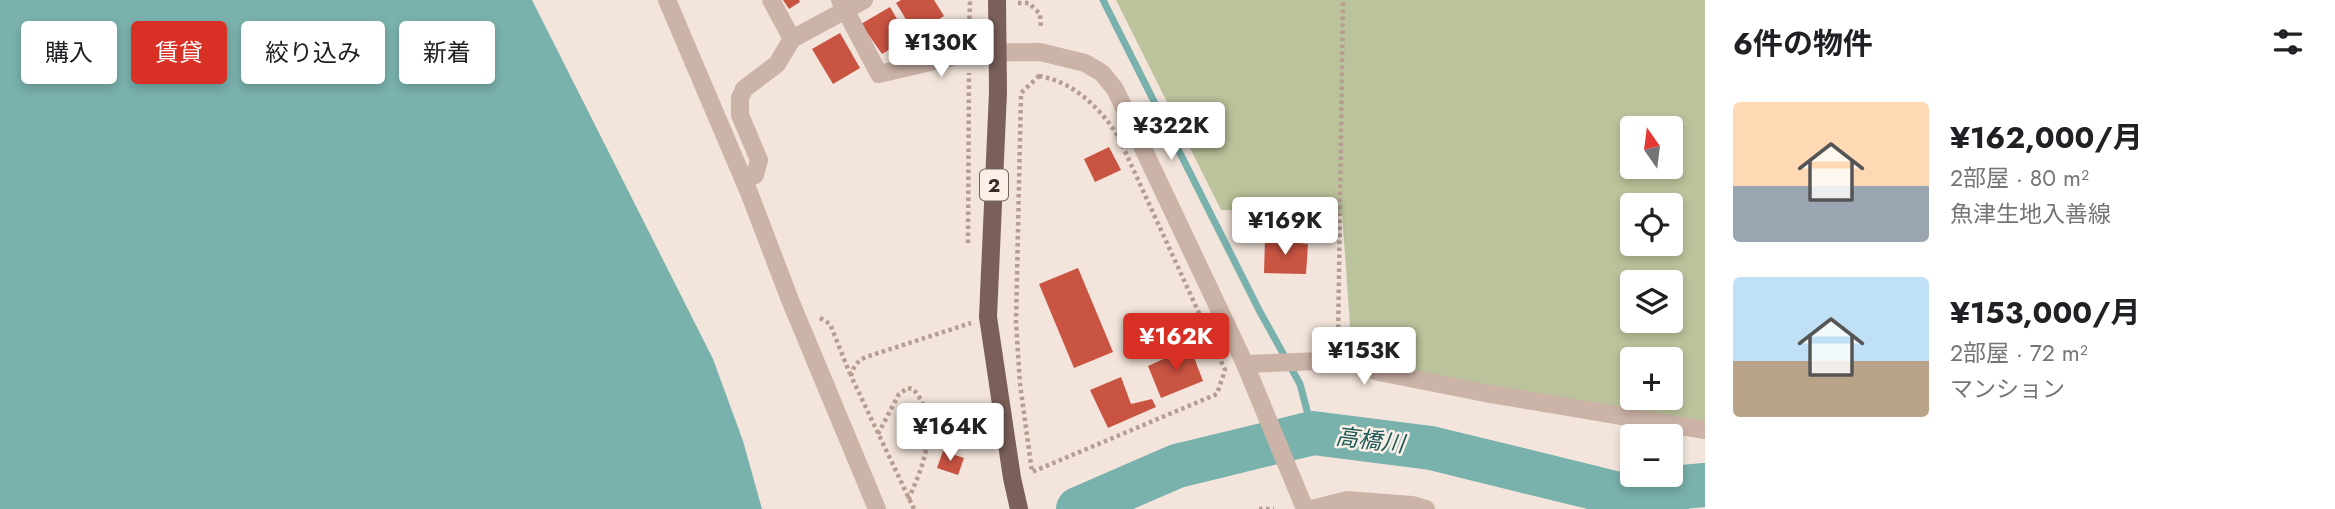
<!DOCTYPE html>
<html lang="ja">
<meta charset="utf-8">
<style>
body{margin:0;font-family:Jost,"Noto Sans JP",sans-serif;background:#f6f6f6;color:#202124;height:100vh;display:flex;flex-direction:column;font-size:26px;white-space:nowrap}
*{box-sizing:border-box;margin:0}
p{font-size:23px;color:#757577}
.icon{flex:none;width:38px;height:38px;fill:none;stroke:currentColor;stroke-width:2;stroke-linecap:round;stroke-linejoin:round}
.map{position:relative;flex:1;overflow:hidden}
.side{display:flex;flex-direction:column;background:#fff;width:630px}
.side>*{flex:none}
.banner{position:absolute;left:21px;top:21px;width:665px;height:63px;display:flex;gap:14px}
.needle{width:46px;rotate:346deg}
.fabs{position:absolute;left:1620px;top:116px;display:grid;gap:14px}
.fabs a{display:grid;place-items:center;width:63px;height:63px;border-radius:7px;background:#fff;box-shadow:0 4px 10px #0003;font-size:35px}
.price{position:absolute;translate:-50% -60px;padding:0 16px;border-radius:7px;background:#fff;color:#222;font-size:23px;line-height:46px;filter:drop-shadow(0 2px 4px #0008)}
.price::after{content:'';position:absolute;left:50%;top:42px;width:21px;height:16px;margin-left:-10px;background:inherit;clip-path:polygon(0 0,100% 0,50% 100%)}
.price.current{background:#d93025;color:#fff}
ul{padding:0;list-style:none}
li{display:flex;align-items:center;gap:21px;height:175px;padding:0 28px}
li span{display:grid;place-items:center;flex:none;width:196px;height:140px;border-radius:7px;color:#555}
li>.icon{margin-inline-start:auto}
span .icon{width:84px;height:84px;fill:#fffc;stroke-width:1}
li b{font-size:30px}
h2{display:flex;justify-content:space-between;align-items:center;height:84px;padding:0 28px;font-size:30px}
.tag{padding:0 24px;border-radius:7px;background:#fff;box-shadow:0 4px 10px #0003;font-size:24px;line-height:63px}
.tag.current{background:#d93025;color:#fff}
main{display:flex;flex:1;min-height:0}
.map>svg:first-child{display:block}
.green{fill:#bac39b;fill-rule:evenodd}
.water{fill:#79b1ad}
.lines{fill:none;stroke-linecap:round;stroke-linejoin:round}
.stream{stroke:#79b1ad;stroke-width:7}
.river{stroke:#79b1ad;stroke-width:44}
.building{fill:#ca5442}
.path{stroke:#b79d91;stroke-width:4.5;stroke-dasharray:3.5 3.5;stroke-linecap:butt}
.minor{stroke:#ccb3a7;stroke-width:18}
.major{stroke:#7a6058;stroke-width:18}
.labels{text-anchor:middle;stroke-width:5;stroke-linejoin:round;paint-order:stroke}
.shield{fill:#faf0e8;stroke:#726662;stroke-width:2}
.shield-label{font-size:19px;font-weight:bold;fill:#382b28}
.water-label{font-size:23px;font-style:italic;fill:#1c5b58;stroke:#faf0e8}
</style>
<main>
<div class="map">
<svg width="1705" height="509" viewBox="0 0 1705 509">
<rect width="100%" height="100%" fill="#f3e5db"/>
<!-- green -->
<path class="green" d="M1116,0H1705V421L1542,395L1382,365L1352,353L1342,212L1221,210ZM1633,128H1671V166H1633ZM1633,205H1671V243H1633ZM1633,282H1671V320H1633ZM1633,359H1671V397H1633Z"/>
<!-- water -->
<path class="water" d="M0,0H532L713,359L743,441L762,509H0Z"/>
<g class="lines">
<!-- stream -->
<path class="stream" d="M1103,0L1259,310L1300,384L1313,433"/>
<!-- river -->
<g class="river">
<path d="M1627,492L1705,485"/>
<path d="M1078,509L1177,466L1313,433L1431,448L1615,493L1667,509"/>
</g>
</g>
<!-- building -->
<g class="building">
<path d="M783,0H799L800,2L789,9Z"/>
<path d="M901,0H934L944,16L915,34L896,3Z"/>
<path d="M890,7L908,38L882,54L861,24Z"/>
<path d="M840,33L860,68L833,84L812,49Z"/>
<path d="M1109,147L1121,170L1095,182L1084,159Z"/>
<path d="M1265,239L1308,244L1306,274L1264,273Z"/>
<path d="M1078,268L1113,352L1074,368L1039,284Z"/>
<path d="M1190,347L1203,381L1161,398L1148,366Z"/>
<path d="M1121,377L1131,404L1152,399L1156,407L1108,428L1090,390Z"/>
<path d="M943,451L964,458L958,475L937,468Z"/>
</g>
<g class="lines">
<!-- path -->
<g class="path">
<path d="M1018,3H1029L1040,14L1041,27"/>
<path d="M969,33L970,0"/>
<path d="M1039,76C1074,82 1099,107 1118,136L1225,370L1217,394L1032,472L1020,384L1016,322L1021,93Z"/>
<path d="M968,243L969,73"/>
<path d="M820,318L830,324L850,374"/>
<path d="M1338,342L1343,0"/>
<path d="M878,434L899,394L908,388L913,389C942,421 923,467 908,500"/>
<path d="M914,509L851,376C853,367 857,361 866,357L971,323"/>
<path d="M1259,509H1274"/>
</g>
<!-- minor -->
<g class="minor">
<path d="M667,0L750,195L790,300L877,509"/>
<path d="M771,0L792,39"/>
<path d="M840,0L879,74L969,53L1040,52L1085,63L1102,73L1115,89L1245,364L1305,509"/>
<path d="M744,180L755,175L759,160L740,115V98L744,89L777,64L792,39L864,0"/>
<path d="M1245,364L1346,360L1379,372L1485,393L1705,430"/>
<path d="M1312,509L1347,500L1412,505L1426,509"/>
</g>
<!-- major -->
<path class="major" d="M997,0L998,92L988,317L1012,478L1019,509"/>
</g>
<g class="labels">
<!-- shield labels -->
<rect class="shield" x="980" y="169.5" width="28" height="31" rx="5"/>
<g class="shield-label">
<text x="994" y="192">2</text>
</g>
<!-- water labels -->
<g class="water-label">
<text transform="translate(1370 440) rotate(7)" y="8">高橋川</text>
</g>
</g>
</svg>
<div class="fabs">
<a><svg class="needle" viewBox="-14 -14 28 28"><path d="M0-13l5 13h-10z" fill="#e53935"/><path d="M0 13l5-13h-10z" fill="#757577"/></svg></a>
<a><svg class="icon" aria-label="locate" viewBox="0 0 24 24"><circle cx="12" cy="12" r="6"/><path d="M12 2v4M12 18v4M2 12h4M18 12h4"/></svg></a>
<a><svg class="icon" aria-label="layers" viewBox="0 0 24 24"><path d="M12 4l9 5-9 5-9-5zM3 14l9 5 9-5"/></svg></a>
<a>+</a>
<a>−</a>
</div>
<b class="price" style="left:941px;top:79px">¥130K</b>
<b class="price" style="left:1171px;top:162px">¥322K</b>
<b class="price" style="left:1285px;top:257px">¥169K</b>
<b class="price current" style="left:1176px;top:373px">¥162K</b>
<b class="price" style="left:1364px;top:387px">¥153K</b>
<b class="price" style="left:950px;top:463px">¥164K</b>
<div class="banner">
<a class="tag">購入</a>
<a class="tag current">賃貸</a>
<a class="tag">絞り込み</a>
<a class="tag">新着</a>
</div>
</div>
<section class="side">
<h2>6件の物件<svg class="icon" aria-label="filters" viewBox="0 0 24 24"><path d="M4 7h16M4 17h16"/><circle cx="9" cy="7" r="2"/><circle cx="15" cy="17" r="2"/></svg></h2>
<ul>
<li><span style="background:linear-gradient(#ffd9b3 60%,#9aa5b1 0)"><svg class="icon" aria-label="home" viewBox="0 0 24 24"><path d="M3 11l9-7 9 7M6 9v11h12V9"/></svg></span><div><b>¥162,000/月</b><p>2部屋 · 80 m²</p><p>魚津生地入善線</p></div></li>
<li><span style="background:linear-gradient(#bfe0f5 60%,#b9a48a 0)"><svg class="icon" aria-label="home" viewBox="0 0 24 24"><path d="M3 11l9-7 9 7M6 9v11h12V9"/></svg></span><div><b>¥153,000/月</b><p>2部屋 · 72 m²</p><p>マンション</p></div></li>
</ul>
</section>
</main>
